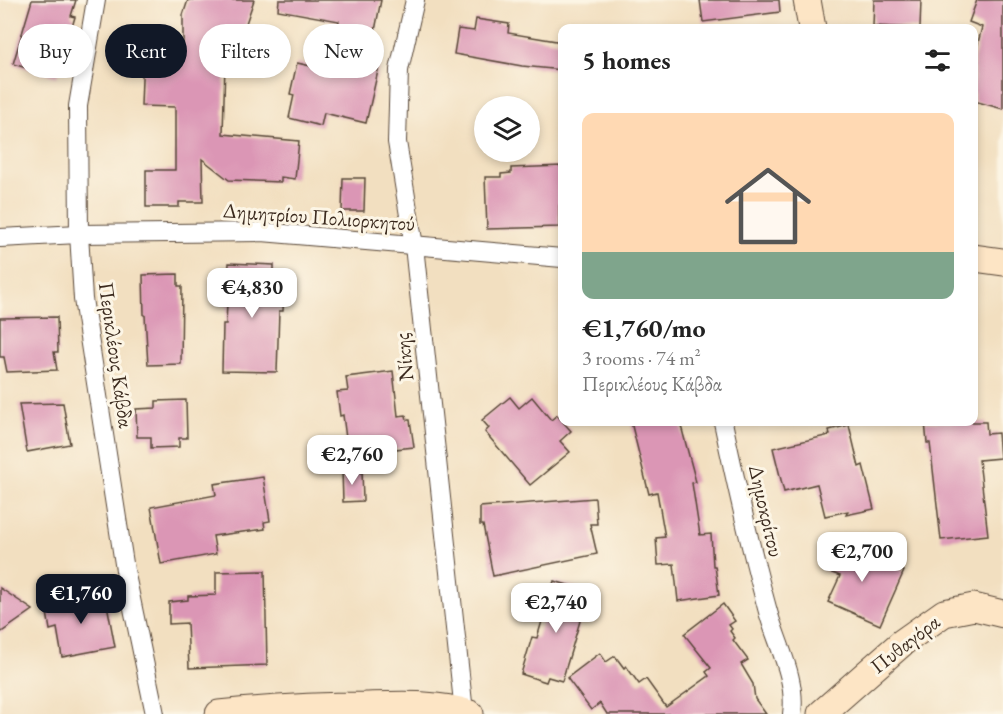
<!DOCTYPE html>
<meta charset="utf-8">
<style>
body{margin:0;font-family:"EB Garamond",serif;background:#f2f2f2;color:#222;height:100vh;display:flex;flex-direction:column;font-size:22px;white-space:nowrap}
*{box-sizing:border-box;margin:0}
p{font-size:20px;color:#767676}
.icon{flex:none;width:33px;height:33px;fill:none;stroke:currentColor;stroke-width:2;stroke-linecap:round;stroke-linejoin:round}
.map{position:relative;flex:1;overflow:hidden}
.details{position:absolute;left:558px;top:24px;width:420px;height:402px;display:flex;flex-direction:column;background:#fff;border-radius:12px;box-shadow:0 3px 9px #0003}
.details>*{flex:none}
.banner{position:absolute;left:18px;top:24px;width:450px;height:54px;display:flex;gap:12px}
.controls{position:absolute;left:474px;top:96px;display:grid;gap:12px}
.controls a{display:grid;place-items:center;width:66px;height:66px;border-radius:50%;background:#fff;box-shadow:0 3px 9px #0003;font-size:30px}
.price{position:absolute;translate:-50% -51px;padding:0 14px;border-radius:12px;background:#fff;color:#222;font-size:20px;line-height:39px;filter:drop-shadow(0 2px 3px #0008)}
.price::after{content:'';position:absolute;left:50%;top:36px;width:18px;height:14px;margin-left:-9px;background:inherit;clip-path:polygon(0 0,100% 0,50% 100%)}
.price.selected{background:#111827;color:#fff}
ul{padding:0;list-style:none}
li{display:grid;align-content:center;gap:12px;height:318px;padding:0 24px}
li span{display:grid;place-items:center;height:186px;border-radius:12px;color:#555}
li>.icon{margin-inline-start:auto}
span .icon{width:108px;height:108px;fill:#fffc;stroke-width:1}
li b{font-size:26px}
h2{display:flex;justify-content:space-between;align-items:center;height:72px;padding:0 24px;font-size:26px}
.tag{padding:0 21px;border-radius:27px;background:#fff;box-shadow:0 3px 9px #0003;font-size:21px;line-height:54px}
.tag.selected{background:#111827;color:#fff}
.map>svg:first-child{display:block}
.building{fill:#db96b5}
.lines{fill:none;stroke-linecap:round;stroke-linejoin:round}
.street-casing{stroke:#564536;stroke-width:20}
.secondary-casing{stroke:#564536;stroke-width:29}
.street{stroke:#fff;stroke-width:18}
.secondary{stroke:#fde5c5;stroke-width:27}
.labels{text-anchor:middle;stroke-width:6;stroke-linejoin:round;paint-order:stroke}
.street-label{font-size:21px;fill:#3b2a1e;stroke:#fcf5e5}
</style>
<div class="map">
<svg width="1003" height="714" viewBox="0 0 1003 714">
<rect width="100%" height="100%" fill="#fcf5e5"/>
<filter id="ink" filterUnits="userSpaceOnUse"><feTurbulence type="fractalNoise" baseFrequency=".0167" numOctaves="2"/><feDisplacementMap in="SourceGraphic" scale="12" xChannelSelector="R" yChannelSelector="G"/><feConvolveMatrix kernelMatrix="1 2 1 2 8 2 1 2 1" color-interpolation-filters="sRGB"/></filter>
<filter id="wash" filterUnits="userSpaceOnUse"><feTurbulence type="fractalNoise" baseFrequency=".008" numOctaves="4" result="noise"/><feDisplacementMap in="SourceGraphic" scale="24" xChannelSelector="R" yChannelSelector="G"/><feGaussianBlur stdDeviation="1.35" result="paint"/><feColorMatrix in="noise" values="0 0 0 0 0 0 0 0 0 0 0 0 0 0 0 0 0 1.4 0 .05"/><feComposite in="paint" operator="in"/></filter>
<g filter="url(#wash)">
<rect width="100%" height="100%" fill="#f2dfc0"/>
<g id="blocks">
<!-- building -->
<g class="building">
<path d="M32,0H76L71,16L75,17L57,77L13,64Z"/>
<path d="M188,0H254L242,35L226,29L223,134L299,141L295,179L281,177V182L229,180L202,159L203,202H179V207H146V170H175V107L141,106L143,51L183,52V15Z"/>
<path d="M279,0H381L372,46L383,49L366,123L324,113L321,126L289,118L294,95L290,94L297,63L329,70L339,21L278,10Z"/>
<path d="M700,0H779L780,12L703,22Z"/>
<path d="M874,0H921L920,28L873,26Z"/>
<path d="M977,0H1003V109L974,101V59L982,27L969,22Z"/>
<path d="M476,19L509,24L508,33L562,42V70L522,66L454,54L458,29L474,31Z"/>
<path d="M562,166V200L559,206V227L487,229L485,177H501V174L511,173V168Z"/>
<path d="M343,178H365L364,211H342Z"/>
<path d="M229,263L274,265V288L284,289L283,311H279L277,372L222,371L223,324H226Z"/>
<path d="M178,274V286H182L181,364L148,365L145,315H144L143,275Z"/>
<path d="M57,317L58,352H54L57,370L7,372L4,357H0V318Z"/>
<path d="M393,371L398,416L406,415L407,420H410L414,447L348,454L343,415L340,416L337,392L348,391L346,377Z"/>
<path d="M510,397L519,408L532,397L551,420L557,415L571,431L560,441L570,452L530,485L485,432L489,428L482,420Z"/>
<path d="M186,400L187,438H179V447L151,448V437H137L136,409L156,408V401Z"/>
<path d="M63,403L70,444L27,452L19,404Z"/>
<path d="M631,422H680L696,482L692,483L700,535L711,534L713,566H715L719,595L678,601L674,564L658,565L656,538L665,537L657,492L649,494Z"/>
<path d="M925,422H986L987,434L998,433L1000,458L979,460L988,535L941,540L930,443H927Z"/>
<path d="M849,425L859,467L863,465L874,509L846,515L848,511L825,516L817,484L784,492L773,448L830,435L829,430Z"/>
<path d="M342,470H362L363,501L343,502Z"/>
<path d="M263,477L270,521L264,522L265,529L213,536L216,554L161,564L151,507L216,495L214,484Z"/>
<path d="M595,498L597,524H590L597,554L493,576L483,525H480V507Z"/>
<path d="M835,541L904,571L880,625L828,602L840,576L822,569Z"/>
<path d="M265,571L267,665L189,668L187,623L169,624V602L188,600V596L216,595V572Z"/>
<path d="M554,581L589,591L562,681L548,677L546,682L521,674L532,637L537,638Z"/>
<path d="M0,588L33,610L0,633Z"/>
<path d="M106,599L115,647L62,657L57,628L50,630L45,601Z"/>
<path d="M723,604L735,621L729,625L732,629L730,631L735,638L733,640L748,660L741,664L753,684L755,699L766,714H607L600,703L591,710L567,678L600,653L606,662L615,656L624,668L626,666L639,684L646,679L666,707L709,676L706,672L711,668L684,634Z"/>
</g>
</g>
</g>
<g filter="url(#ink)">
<use href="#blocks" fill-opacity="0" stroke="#564536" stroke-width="1.5"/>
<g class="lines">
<!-- street casing -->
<g class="street-casing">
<g id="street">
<path d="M96,0L78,106L79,234L83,299L125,570L155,714"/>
<path d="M415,0L399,70L397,142L414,246L464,712"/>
<path d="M0,238L79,234L262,232L562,258"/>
<path d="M723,422C736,484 750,546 767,608C776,643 797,677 792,714"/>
</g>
</g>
<!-- secondary casing -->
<g class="secondary-casing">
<g id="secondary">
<path d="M807,0L812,28"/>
<path d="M974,258L1003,262"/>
<path d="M219,714C267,709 316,706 365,706C400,705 437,703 470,714"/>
<path d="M821,714L903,642L944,613L974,607L1003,614"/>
</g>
</g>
<!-- street -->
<use href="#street" class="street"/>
<!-- secondary -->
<use href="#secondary" class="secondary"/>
</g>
</g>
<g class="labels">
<!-- street labels -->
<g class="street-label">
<text transform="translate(319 217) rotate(4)" y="7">Δημητρίου Πολιορκητού</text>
<text transform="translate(116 355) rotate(82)" y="7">Περικλέους Κάβδα</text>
<text transform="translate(404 357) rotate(-96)" y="7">Νίκης</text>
<text transform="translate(766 511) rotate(77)" y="7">Δημοκρίτου</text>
<text transform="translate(905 644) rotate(-38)" y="7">Πυθαγόρα</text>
</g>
</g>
</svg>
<div class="controls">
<a><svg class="icon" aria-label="layers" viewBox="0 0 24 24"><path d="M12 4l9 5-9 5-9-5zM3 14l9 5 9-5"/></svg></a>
</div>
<b class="price" style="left:252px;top:319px">€4,830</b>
<b class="price" style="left:352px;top:486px">€2,760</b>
<b class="price" style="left:862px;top:583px">€2,700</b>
<b class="price selected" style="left:81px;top:625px">€1,760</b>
<b class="price" style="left:556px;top:634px">€2,740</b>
<div class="banner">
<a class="tag">Buy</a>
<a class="tag selected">Rent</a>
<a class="tag">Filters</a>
<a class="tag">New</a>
</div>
<section class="details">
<h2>5 homes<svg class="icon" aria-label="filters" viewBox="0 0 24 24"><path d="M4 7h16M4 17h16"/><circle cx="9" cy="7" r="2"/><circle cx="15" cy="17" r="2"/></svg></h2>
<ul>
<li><span style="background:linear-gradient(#ffd9b3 75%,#7fa58c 0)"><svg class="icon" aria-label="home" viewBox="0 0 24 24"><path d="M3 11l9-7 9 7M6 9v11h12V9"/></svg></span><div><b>€1,760/mo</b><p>3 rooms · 74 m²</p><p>Περικλέους Κάβδα</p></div></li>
</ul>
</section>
</div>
